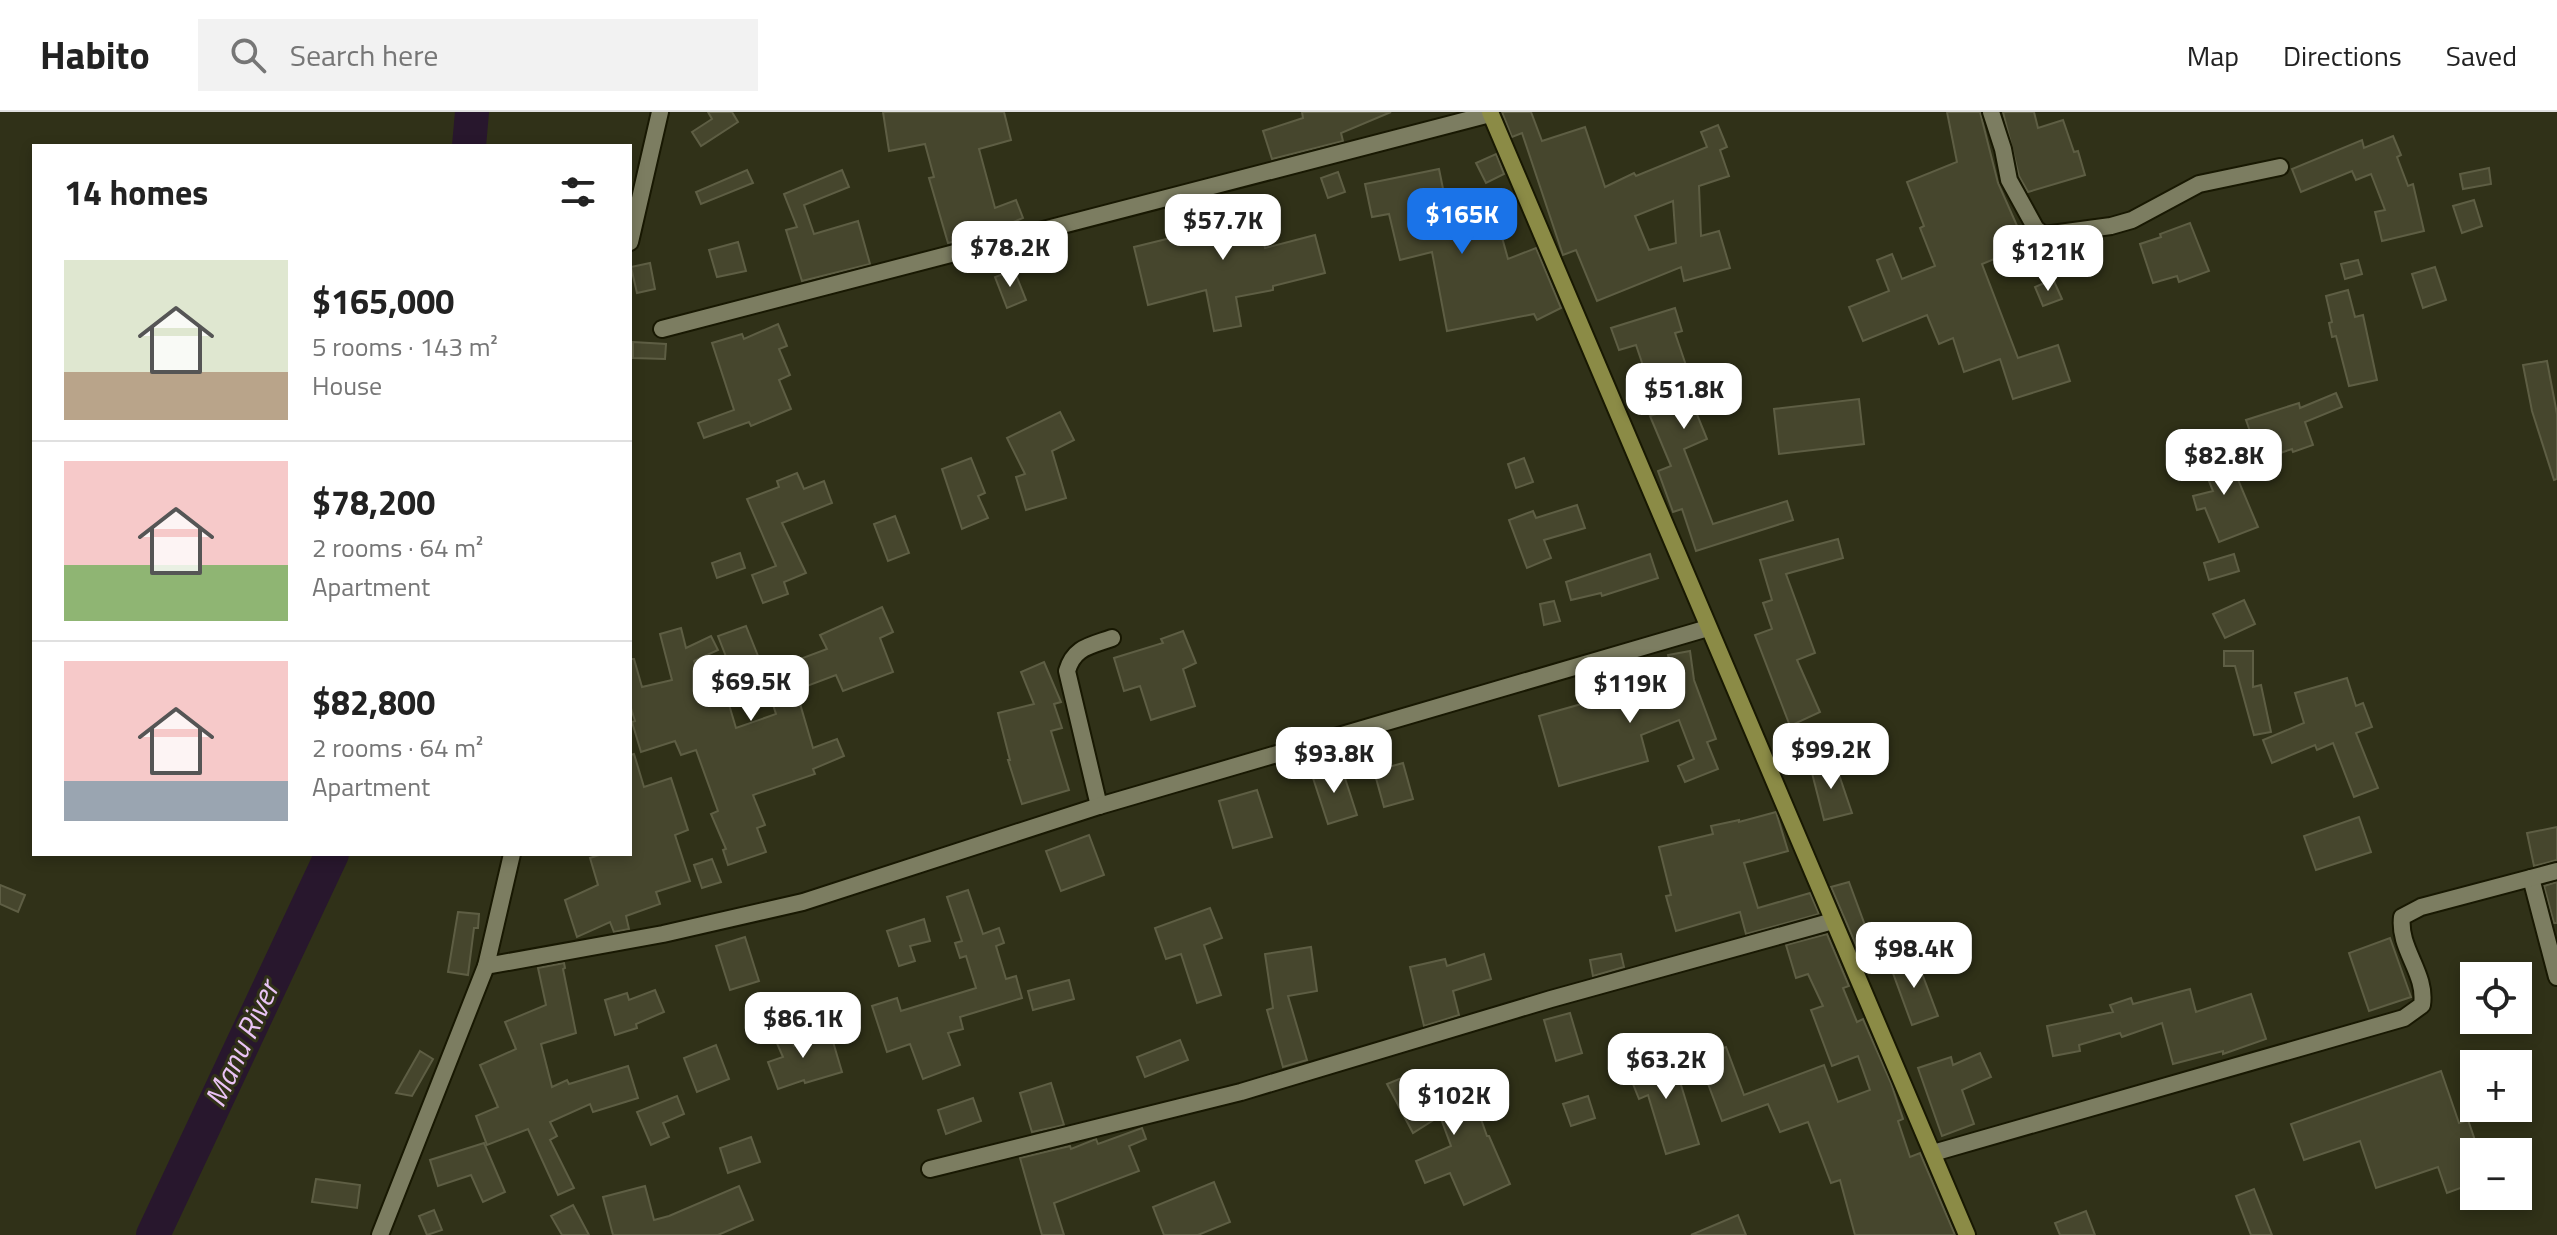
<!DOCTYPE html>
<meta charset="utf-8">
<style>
body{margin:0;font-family:"Titillium Web",sans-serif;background:#f2f2f2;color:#222;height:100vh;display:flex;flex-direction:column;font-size:30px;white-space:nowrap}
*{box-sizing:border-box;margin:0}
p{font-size:26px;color:#767676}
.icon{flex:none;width:44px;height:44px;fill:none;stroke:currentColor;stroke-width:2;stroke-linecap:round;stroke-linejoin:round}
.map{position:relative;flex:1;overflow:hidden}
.details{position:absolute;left:32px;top:32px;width:600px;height:712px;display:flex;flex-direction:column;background:#fff;border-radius:0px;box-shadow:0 4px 12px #0003}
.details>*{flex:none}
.buttons{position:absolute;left:2460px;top:850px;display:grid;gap:16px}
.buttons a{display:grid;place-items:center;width:72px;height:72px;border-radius:0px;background:#fff;box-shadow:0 4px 12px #0003;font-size:40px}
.price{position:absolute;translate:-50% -68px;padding:0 18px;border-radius:16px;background:#fff;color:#222;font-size:26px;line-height:52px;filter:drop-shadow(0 2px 4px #0008)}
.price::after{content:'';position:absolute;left:50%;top:48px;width:24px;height:18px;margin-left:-12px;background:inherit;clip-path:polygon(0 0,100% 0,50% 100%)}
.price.on{background:#1a73e8;color:#fff}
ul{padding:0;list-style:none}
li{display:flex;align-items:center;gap:24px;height:200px;padding:0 32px}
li+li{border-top:2px solid #e0e0e0}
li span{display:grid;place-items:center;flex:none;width:224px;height:160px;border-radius:0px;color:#555}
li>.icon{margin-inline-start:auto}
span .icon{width:96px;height:96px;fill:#fffc;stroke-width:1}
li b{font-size:34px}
h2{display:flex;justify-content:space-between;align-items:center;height:96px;padding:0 32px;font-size:34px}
header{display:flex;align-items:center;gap:48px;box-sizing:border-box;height:112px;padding:0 40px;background:#fff;border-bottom:2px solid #e0e0e0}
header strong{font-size:38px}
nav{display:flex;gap:44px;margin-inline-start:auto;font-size:28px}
.search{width:560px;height:72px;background:#f2f2f2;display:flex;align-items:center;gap:20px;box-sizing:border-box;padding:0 28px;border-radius:0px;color:#767676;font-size:30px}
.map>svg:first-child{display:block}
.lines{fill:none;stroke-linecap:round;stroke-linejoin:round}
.river{stroke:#28172d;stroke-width:34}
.building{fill:#46462d;stroke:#5e5e44;stroke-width:2;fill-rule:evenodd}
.street-casing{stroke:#181802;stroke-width:20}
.secondary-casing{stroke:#181802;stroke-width:20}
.street{stroke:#7c7d61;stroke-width:16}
.secondary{stroke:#8b8b46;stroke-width:16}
.labels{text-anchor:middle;stroke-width:6;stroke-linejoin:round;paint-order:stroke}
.water-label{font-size:30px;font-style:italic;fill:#eac4f5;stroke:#303118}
</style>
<header>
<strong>Habito</strong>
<div class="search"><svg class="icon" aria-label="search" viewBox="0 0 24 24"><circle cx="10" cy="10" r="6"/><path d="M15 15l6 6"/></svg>Search here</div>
<nav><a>Map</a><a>Directions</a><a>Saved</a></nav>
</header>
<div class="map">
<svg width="2557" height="1123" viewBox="0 0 2557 1123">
<rect width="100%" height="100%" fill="#303118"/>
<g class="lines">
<!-- river -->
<g class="river">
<path d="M469,34L472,0"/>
<path d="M153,1123L332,742"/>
</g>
</g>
<!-- building -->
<g class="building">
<path d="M708,0H732L738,10L701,34L692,20L712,7Z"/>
<path d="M883,0H1004L1011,28L979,37L995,96L1016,88L1023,106L985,122L948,131L929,66L934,65L925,32L889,39Z"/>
<path d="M1302,0H1391L1341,21L1343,29L1272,47L1263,19L1303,6Z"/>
<path d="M1502,0H1531L1542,29L1585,15L1605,75L1634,61L1636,64L1707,35L1701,20L1718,13L1727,35L1720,38L1729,64L1699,74L1701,124L1719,119L1730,156L1684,169L1681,155L1597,189L1576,138L1563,143L1522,21L1512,25ZM1673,89L1676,131L1649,138L1635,104Z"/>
<path d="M1947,0H1980L1998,71L2026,134L1982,152L2018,246L2058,233L2070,269L2013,287L2000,247L1964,260L1953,226L1939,232L1927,203L1863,229L1849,195L1889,179L1877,148L1892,142L1902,167L1935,154L1920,116L1924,114L1907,70L1957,50Z"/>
<path d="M2003,0H2034L2038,16L2063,8L2074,40L2078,39L2085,63L2028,80L2019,64Z"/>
<path d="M2393,24L2401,43L2397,45L2408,74L2413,72L2424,119L2382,129L2375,100L2385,98L2371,62L2356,68L2352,59L2301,80L2292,57L2362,28L2364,36Z"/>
<path d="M1496,42L1504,62L1486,71L1476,51Z"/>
<path d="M2489,56L2491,72L2463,77L2460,62Z"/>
<path d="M1439,57L1451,116L1462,113L1463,120L1498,111L1508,147L1536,136L1561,196L1537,208L1534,202L1447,219L1432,140L1400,148L1389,102L1372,105L1365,72Z"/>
<path d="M747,58L753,71L701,92L696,80Z"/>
<path d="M842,58L849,75L804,93L814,122L858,109L870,152L802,169L786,118L797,115L784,82Z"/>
<path d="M1338,60L1345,80L1328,86L1321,66Z"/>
<path d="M1217,88L1219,102L1257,95L1265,136L1315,123L1325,161L1273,174V178L1236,185L1241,214L1214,219L1206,178L1148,193L1134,135L1195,120L1189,94Z"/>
<path d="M2474,88L2482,114L2462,121L2453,94Z"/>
<path d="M2190,111L2209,159L2179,170L2177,164L2153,171L2140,132L2161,125L2160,122Z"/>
<path d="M738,130L746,159L717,165L709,138Z"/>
<path d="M2358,148L2362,162L2345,167L2341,152Z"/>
<path d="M650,151L655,177L637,181L631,155Z"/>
<path d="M2435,155L2446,188L2423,196L2412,162Z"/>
<path d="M1014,158L1026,188L1007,196L995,165Z"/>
<path d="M2053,167L2062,187L2043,194L2035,175Z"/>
<path d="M2348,178L2355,205L2363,203L2377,268L2349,274L2336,224L2332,225L2329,211L2332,210L2326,184Z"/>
<path d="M1675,196L1682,219L1675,221L1692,271L1685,273L1707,327L1684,337L1713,412L1787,389L1793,408L1696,439L1682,397L1673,400L1658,359L1671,354L1650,304L1659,301L1636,233L1619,238L1611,216Z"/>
<path d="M778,212L787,234L779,237L790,263L779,268L791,297L751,314L749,310L704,326L698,311L734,298L712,231L742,222L744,227Z"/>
<path d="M633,230L666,232L665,247L633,246Z"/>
<path d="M2547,249L2557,302V367L2554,368L2532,299L2523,253Z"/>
<path d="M2336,281L2342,295L2305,310L2313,333L2293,340L2292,337L2260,348L2246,308L2299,291L2300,296Z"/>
<path d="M1859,287L1864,332L1779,342L1774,297Z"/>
<path d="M1060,300L1074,328L1052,339L1066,386L1026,398L1016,365L1025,362L1007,326Z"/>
<path d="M2223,332L2258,415L2219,430L2205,396L2197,398L2193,384L2213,379L2198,342Z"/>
<path d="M971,346L985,381L978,384L988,406L962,417L942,357Z"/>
<path d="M1524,346L1533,370L1516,376L1508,352Z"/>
<path d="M797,361L804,377L824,369L832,391L782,411L806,461L784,470L788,482L763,491L752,463L776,454L747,387L779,375L777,369Z"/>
<path d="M1577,393L1585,416L1544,428L1551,446L1527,456L1509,408L1533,399L1536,406Z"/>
<path d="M895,404L909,441L888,449L874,412Z"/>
<path d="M1838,427L1843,446L1786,462L1815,541L1797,548L1820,600L1790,614L1755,523L1772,517L1763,491L1772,488L1760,448Z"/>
<path d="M740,441L745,456L717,466L712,451Z"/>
<path d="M1650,442L1658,466L1602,484L1601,481L1571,488L1566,470Z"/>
<path d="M2234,442L2239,459L2209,468L2204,451Z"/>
<path d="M2244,488L2255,512L2225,526L2213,502Z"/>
<path d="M1554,489L1560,509L1544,513L1540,492Z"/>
<path d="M882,495L893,520L880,526L893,560L843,579L836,563L796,578L813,636L837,627L844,644L813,657L815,662L753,683L765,713L757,716L766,740L728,753L723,738L726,737L711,702L718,699L696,638L681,643L675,629L641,640L632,610L635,609L630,593V547H634L642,575L672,568L660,522L681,516L686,536L711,524L718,538L694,549L707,581L724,576L736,616L776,602L766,571L804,558L800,547L827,537L820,523Z"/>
<path d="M746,514L760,549L732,560L718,524Z"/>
<path d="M1183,519L1196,551L1183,557L1195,594L1151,608L1140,574L1124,579L1114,546L1163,531L1161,527Z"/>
<path d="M1690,539L1694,568L1716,627L1707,630L1718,657L1685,670L1678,654L1694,647L1679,608L1641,623L1648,649L1559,674L1539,604L1599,587L1596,579L1644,566L1643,563L1670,551L1668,543Z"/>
<path d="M2224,539H2253V575L2261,573L2271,620L2254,623L2235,554H2224Z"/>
<path d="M1044,550L1061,590L1054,592L1062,616L1051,619L1069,678L1022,692L1008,648H1010L998,601L1034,592L1021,560Z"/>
<path d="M2347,566L2356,594L2363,591L2372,615L2356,621L2378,676L2354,685L2333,631L2317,638L2315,633L2272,651L2263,628L2304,611L2295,581Z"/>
<path d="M634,642L644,675L671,666L688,718L675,723L690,769L656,780L660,792L626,804L629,817L614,820L610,810L577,825L565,788L598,773L590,746L602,742H630V643Z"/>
<path d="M1834,648L1852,701L1824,708L1811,657Z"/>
<path d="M1403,651L1413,687L1384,695L1374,659Z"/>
<path d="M1341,654L1357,703L1328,712L1312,663Z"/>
<path d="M1257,678L1272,725L1233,736L1219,689Z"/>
<path d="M1776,700L1788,739L1744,751L1758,796L1810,781L1819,802L1746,822L1740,800L1676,819L1666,784L1671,783L1659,735L1713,722L1711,714L1739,708V710Z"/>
<path d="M2359,705L2371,740L2316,758L2304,724Z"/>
<path d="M2557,715V748L2534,754L2527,721Z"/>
<path d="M1089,723L1104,763L1061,779L1046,739Z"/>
<path d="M712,747L721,770L702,776L694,753Z"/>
<path d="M1849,770L1873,835L1859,840L1831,775Z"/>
<path d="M2557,770V811H2554L2544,774Z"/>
<path d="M0,773L25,783L18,800L0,792Z"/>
<path d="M968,778L983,822L999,816L1004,831L996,834L1006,867L1016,864L1022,886L960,905L963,917L948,921L960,953L923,967L910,932L887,940L872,894L897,886L901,899L976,876L966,844L960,846L955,831L962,829L947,785Z"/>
<path d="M1210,796L1222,826L1204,833L1221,883L1197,891L1181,842L1166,847L1155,816Z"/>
<path d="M458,800L479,802L478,816H474L468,863L448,860Z"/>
<path d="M924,807L930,829L910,834L915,849L899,854L887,819Z"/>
<path d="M1827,822L1849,874L1843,876L1857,910L1863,907L1891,971L1903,1007L1898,1009L1910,1045L1920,1041L1955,1123H1855L1840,1068L1831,1071L1808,1010L1780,1020L1768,992L1722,1009L1698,945L1726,935L1744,983L1824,953L1838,990L1870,978L1858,944L1832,954L1811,898L1823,894L1808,862L1796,866L1786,833Z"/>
<path d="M745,825L759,869L730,878L716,834Z"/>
<path d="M2390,826L2411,885L2369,899L2349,841Z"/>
<path d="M1311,835L1317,879L1288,884L1307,948L1283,955L1267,898L1273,896L1265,842Z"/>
<path d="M1484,842L1491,867L1453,879L1459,903L1424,914L1410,855L1445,847L1447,854Z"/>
<path d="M1621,842L1624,855L1593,864L1590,848Z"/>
<path d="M1915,843L1938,904L1912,913L1890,853Z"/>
<path d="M564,851L565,856L563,857L576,921L541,932L552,975L567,968L569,972L628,954L638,986L593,1000L590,992L550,1010L557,1024L550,1028L574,1076L558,1083L528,1017L487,1033L476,1004L498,995L480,953L516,937L505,910L546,893L538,856Z"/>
<path d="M1069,868L1074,887L1033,898L1028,879Z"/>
<path d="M2190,877L2196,900L2251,882L2266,927L2223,942V939L2173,952L2162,911L2122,925L2120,921L2079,933L2080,939L2053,944L2047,914L2113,900L2110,893L2131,886L2133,892Z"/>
<path d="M655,878L664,900L636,912L637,916L615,923L605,888L627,881L629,888Z"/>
<path d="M1570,901L1582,941L1556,949L1544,908Z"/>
<path d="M786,913L794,934L831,923L842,960L805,971L804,968L778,977L768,950L783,945L772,920Z"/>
<path d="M1180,928L1188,948L1145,965L1137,945Z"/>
<path d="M716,933L729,967L697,980L684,946Z"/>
<path d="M420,939L433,947L412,984L396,981Z"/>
<path d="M1671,940L1699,1032L1666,1042L1648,983L1639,987L1627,957Z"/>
<path d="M1980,941L1991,965L1962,978L1974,1012L1942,1024L1918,956L1951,945L1953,953Z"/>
<path d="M2441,959L2459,1011L2468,1008L2479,1040H2474V1071L2447,1081L2438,1055L2376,1076L2360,1029L2304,1048L2291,1012Z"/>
<path d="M1409,963L1417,983L1466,965L1487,1024H1489L1510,1072L1464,1093L1450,1061L1425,1071L1416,1049L1451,1034L1440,1004L1413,1021L1387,972Z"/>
<path d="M1051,971L1064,1013L1032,1020L1020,981Z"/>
<path d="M677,984L684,1002L663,1011L669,1025L651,1033L637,1000Z"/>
<path d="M1588,984L1595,1006L1571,1014L1563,992Z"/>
<path d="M973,986L981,1009L946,1022L938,998Z"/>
<path d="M1142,1016L1146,1027L1129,1034L1139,1059L1054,1091L1064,1123H1042L1020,1046L1070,1034L1071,1037L1096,1027L1098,1032Z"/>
<path d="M751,1025L760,1050L728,1061L720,1036Z"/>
<path d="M484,1031L505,1080L483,1090L471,1063L438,1074L430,1048Z"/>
<path d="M316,1067L360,1073L357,1096L312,1090Z"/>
<path d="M1214,1070L1230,1110L1198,1123H1164L1153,1095Z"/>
<path d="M645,1074L654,1108L669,1104L739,1074L753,1108L718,1123H613L603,1085Z"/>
<path d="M2254,1077L2272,1123H2251L2236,1084Z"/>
<path d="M573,1093L589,1123H562L551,1104Z"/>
<path d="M434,1098L442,1118L427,1123L419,1104Z"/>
<path d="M2086,1099L2095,1123H2060L2055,1111Z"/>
<path d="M1738,1103L1746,1123H1691Z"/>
</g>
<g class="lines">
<!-- street casing -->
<g class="street-casing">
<g id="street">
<path d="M1991,0L2003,37L2009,68L2036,117L2044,123L2111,114L2132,108L2199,72L2280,55"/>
<path d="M630,130L660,0"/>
<path d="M662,217L1490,2"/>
<path d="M1099,694L1067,559C1074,535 1090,534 1112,526"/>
<path d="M2531,766L2557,865"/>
<path d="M486,854L512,742"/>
<path d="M1933,1041L2404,906L2422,893C2427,861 2398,837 2402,805L2421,795L2557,759"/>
<path d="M930,1057L1241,980L1551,887L1833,809"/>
<path d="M380,1123L486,854L663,822L803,790L1099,694L1708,516"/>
</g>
</g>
<!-- secondary casing -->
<g class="secondary-casing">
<path id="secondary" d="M1490,0L1967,1123"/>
</g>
<!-- street -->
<use href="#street" class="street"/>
<!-- secondary -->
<use href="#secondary" class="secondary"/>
</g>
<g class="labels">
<!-- water labels -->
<g class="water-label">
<text transform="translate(242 932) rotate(-65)" y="10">Manu River</text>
</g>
</g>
</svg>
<div class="buttons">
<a><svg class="icon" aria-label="locate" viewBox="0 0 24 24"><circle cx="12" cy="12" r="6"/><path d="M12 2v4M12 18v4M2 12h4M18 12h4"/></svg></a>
<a>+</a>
<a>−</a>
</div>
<b class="price on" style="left:1462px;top:144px">$165K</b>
<b class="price" style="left:1223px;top:150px">$57.7K</b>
<b class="price" style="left:1010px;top:177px">$78.2K</b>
<b class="price" style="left:2048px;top:181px">$121K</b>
<b class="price" style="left:1684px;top:319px">$51.8K</b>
<b class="price" style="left:2224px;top:385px">$82.8K</b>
<b class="price" style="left:751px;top:611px">$69.5K</b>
<b class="price" style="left:1630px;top:613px">$119K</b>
<b class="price" style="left:1831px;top:679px">$99.2K</b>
<b class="price" style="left:1334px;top:683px">$93.8K</b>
<b class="price" style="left:1914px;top:878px">$98.4K</b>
<b class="price" style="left:803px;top:948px">$86.1K</b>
<b class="price" style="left:1666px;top:989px">$63.2K</b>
<b class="price" style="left:1454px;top:1025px">$102K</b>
<section class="details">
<h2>14 homes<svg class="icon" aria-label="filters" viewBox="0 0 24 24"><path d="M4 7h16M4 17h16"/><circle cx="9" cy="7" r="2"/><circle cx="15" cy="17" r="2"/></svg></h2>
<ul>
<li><span style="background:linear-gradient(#dfe7d0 70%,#b9a48a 0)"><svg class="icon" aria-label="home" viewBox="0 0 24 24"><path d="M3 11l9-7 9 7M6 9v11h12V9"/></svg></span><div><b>$165,000</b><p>5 rooms · 143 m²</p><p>House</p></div></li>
<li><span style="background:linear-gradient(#f6c9c9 65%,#8fb573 0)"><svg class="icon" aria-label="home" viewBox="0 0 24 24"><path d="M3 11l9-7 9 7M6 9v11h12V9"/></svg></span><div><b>$78,200</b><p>2 rooms · 64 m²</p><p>Apartment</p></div></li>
<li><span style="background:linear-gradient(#f6c9c9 75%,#9aa5b1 0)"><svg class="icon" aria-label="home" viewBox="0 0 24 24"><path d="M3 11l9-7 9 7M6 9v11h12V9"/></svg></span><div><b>$82,800</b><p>2 rooms · 64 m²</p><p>Apartment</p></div></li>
</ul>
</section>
</div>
